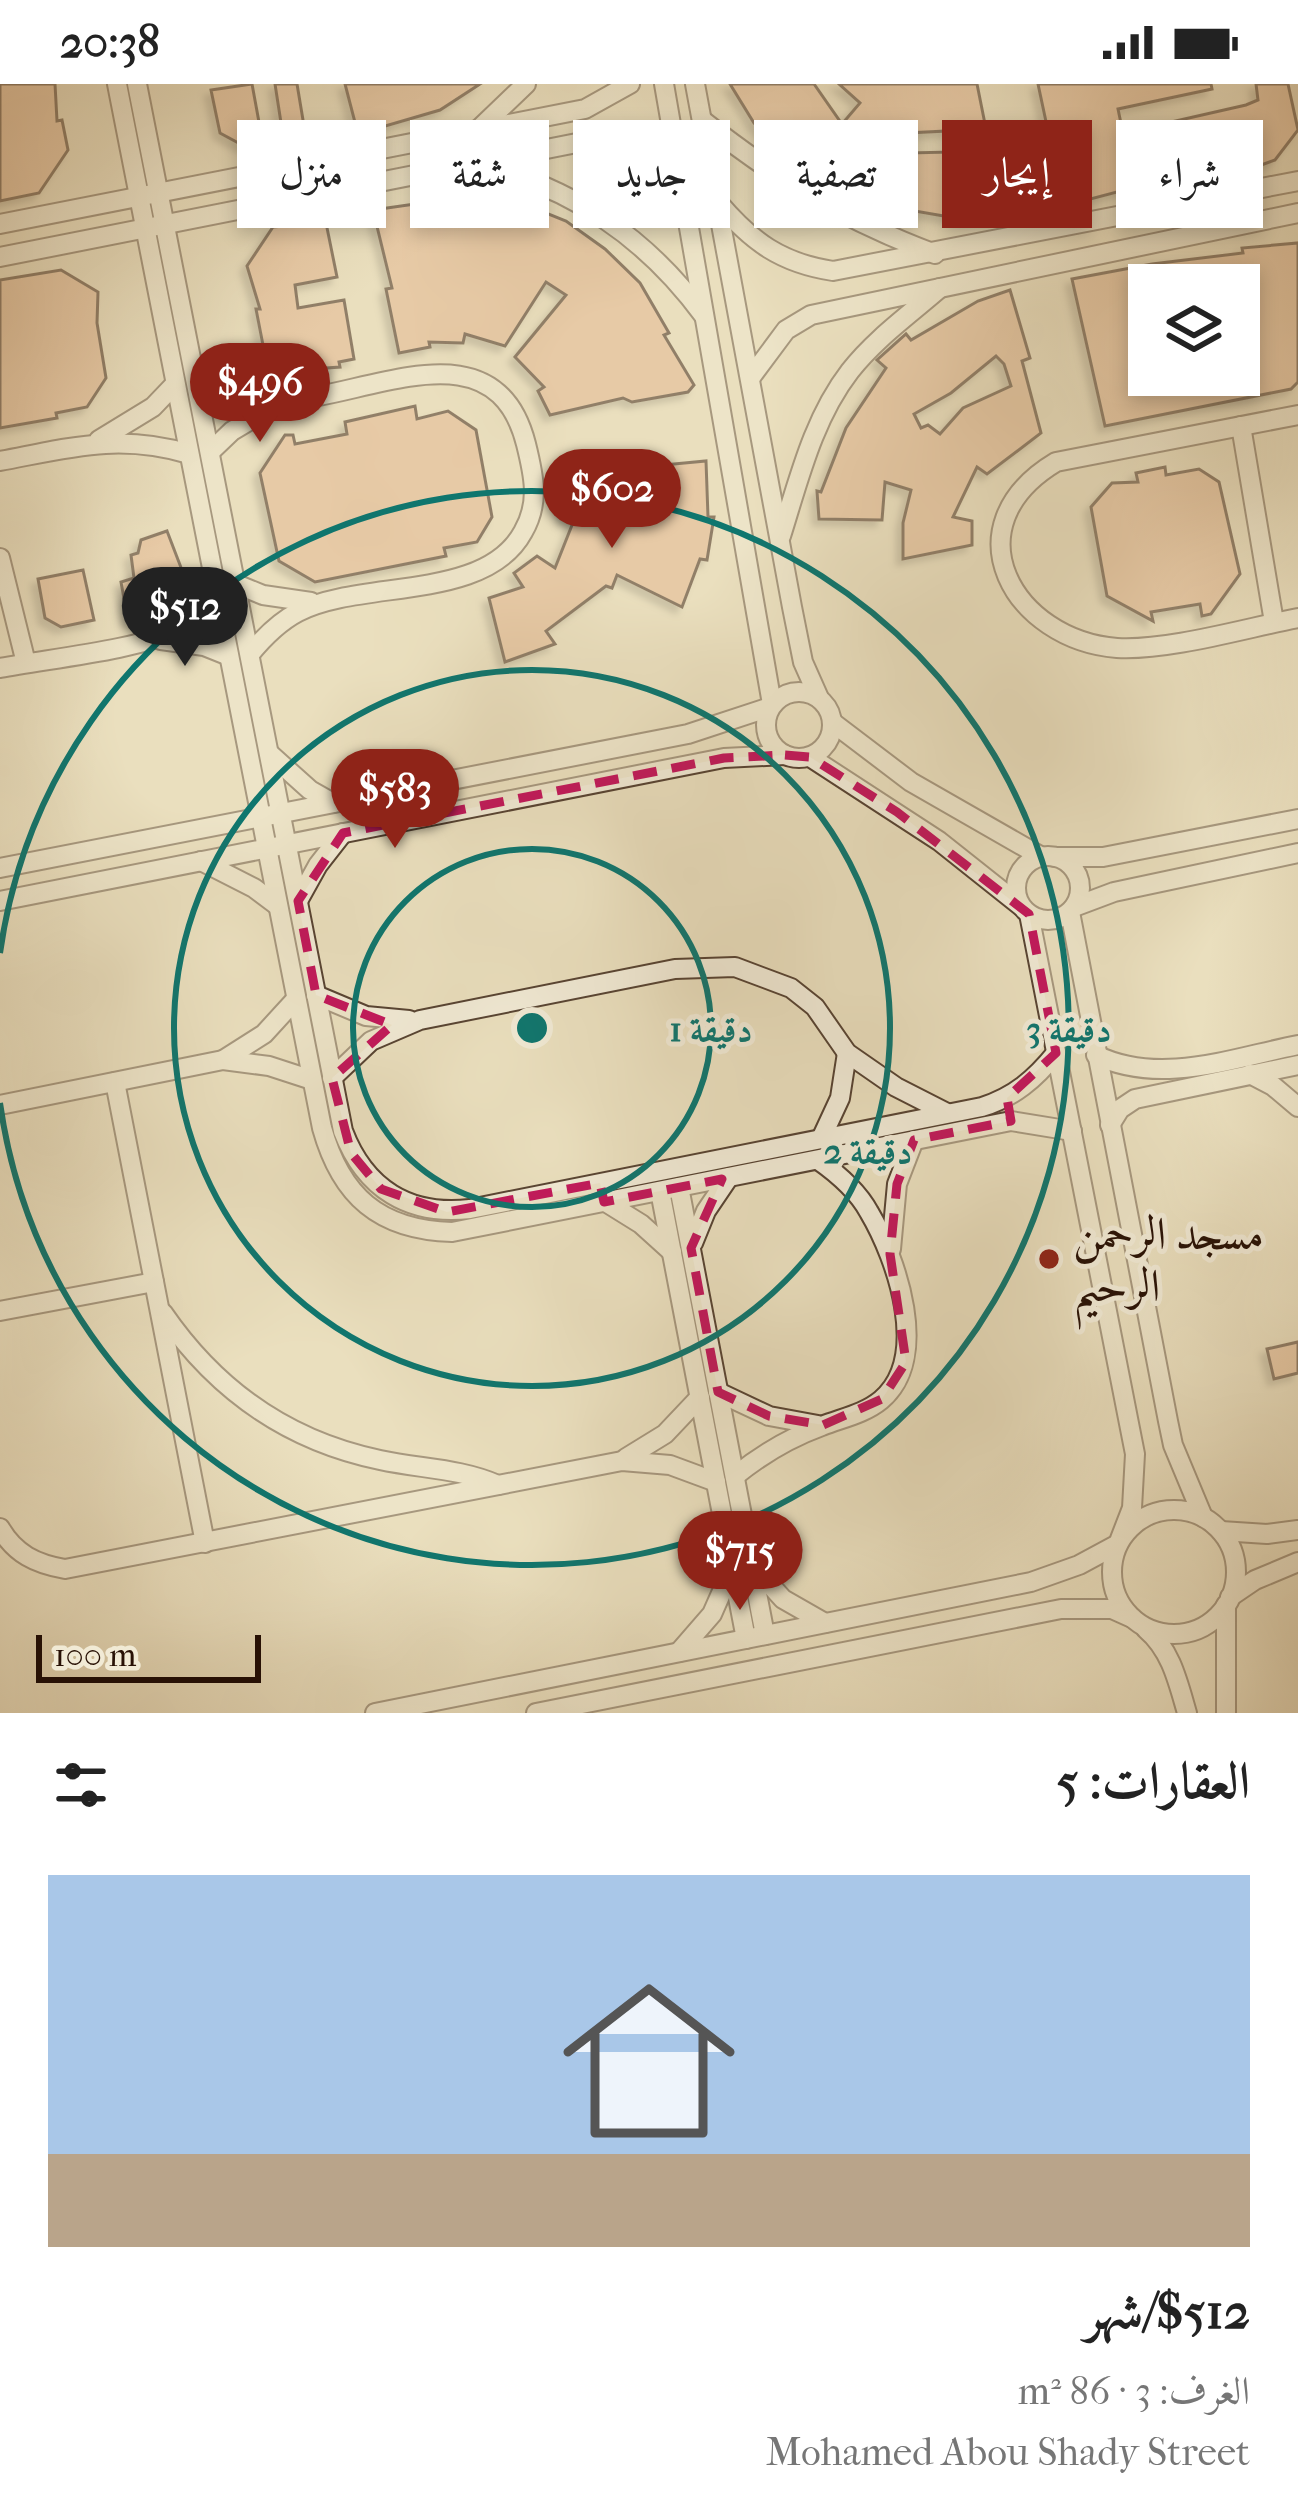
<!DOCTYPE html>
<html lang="ar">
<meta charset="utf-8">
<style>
body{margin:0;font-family:"IM FELL French Canon",Amiri,serif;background:#f2f2f2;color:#222;direction:rtl;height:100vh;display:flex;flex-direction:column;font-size:45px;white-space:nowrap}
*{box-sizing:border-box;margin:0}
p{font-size:39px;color:#767676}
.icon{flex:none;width:66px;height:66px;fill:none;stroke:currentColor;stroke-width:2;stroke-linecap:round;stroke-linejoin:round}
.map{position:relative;height:1629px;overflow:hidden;direction:ltr}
.details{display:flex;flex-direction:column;background:#fff;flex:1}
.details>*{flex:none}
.banner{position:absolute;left:36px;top:36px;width:1227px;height:108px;direction:rtl;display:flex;gap:24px}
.controls{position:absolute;left:1128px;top:180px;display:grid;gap:24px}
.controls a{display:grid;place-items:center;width:132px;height:132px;border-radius:0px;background:#fff;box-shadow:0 6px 18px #0003;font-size:60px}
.scale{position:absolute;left:36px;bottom:30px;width:225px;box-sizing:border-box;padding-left:12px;border:6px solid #281105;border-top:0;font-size:33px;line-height:42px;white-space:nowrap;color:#281105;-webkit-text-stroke:9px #f1ead5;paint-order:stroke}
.price{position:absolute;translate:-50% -102px;padding:0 27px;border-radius:42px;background:#8f2418;color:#fff;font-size:39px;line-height:78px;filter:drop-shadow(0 3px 6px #0008)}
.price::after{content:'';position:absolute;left:50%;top:72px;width:36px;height:27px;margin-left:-18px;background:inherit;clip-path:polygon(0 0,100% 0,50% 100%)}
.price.current{background:#222;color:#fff}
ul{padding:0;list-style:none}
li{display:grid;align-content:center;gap:24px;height:636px;padding:0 48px}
li span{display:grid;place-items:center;height:372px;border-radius:0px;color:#555}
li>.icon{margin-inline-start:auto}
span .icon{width:216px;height:216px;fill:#fffc;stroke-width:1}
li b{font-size:51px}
h2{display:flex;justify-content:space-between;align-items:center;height:144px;padding:0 48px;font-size:51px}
.chip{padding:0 42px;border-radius:0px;background:#fff;box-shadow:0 6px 18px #0003;font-size:42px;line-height:108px}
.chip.current{background:#8f2418;color:#fff}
.status{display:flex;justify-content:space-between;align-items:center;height:84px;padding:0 60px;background:#fff;direction:ltr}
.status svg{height:33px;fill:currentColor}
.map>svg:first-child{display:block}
.building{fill:#e4b28a;stroke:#281105;stroke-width:3;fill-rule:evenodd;filter:url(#shadow)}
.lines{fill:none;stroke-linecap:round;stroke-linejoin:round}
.minor-casing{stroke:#584433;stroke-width:22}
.minor{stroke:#f1ead5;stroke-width:18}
.marked{fill:none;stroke:#c2185b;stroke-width:9;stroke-dasharray:24 15;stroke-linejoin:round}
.ring{fill:none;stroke:#0f766e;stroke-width:6}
.poi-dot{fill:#8f2418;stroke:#f1ead5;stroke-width:4.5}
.labels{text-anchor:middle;stroke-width:10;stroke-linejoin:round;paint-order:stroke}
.poi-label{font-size:45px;fill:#281105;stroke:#f1ead5;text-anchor:start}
.centre{fill:#0f766e;stroke:#f1ead5;stroke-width:6}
.ring-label{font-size:36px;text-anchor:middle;font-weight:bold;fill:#0f766e;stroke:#f1ead5;stroke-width:10;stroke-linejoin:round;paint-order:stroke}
</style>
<div class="status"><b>20:38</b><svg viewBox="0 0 49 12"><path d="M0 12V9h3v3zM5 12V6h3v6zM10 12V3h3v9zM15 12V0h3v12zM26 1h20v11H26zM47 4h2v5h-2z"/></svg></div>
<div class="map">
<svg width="1298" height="1629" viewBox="0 0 1298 1629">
<defs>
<filter id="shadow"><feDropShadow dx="-6" dy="6" stdDeviation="3" flood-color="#0004"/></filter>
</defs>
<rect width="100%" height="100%" fill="#eadfbe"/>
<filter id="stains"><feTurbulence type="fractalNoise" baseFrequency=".00167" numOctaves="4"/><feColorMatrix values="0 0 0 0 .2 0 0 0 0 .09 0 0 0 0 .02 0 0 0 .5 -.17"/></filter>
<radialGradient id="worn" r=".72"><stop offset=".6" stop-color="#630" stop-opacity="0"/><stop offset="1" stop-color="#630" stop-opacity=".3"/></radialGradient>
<!-- building -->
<g class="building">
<path d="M0,0H55L57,37L62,36L68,66L39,109L0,117Z"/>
<path d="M252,0L263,60L244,62L220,49L211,6Z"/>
<path d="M275,0H297L306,54L284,58Z"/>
<path d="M345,0H480L440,26L358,50Z"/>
<path d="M730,0H814L842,40L860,19L839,0H977L986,45L907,49L908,69L997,67L999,134L961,135L892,123V127L842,109L799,80L754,39Z"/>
<path d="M1038,0H1211L1212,5L1118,25L1123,49L1246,21L1258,16L1256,0H1288L1298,46L1275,76L1253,84L1187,99V96L1148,104L1147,100L1064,122Z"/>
<path d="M457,114V119L518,124L519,118L566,137L605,165L640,199L669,249L664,251L694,301L688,308L632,318L623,314L550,331L538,307L544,303L515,273L566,211L546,198L505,262L465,250L463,259L429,258L430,263L399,269L386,205L392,204L373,126Z"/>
<path d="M324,129L337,193L295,201L298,224L344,216L354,275L339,278L340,283L297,286L263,261L256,225H260L247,182L273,143L295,141L294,134Z"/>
<path d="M1298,159V298L1291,305L1105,342L1072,195L1152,180L1243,169L1242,164ZM1149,201H1239V291H1149Z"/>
<path d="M61,186L98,208L97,239L106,294L87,323L56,329L57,334L0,344V196Z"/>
<path d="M1010,206L1030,274L1022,277L1041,349L987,390L977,383L953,433L972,437V461L903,475V439L911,406L885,398L882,436L819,435L817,407L821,408L846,344L886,284L877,276L906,250L911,256L978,217ZM996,272L1004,280L1011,302L963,324L940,350L928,341L921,344L914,330L951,309Z"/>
<path d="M415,322L417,335L448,327L476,346L492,433L477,458L444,464L446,472L315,498L279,477L260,389L285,351H293L295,360L347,350L345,338Z"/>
<path d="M706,377L708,433H714L707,476L700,475L682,523L617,491L612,504L606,502L546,547L555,560L505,578L489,514L523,503L514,489L537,472L555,484L574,436L564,435L563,407L643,395L642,383Z"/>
<path d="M1165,383L1166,391L1199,385L1219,398L1240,490L1211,530L1202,532L1200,520L1151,528L1153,537L1107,512L1091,423L1112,399L1138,398L1136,389Z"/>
<path d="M167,447L185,494L177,501L157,508L163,531L128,537L121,498L134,494L131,471L138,469L141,456Z"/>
<path d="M83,486L94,536L61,543L45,534L38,495Z"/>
<path d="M1298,1258V1289L1274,1295L1267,1265Z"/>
</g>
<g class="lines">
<!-- minor casing -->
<g class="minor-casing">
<g id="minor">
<path d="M117,0L322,1044C341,1112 379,1146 452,1148L1011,1037L1072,1047"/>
<path d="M137,0L343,1047C365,1105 409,1132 470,1125L982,1023C1014,1013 1035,995 1056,969"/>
<path d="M664,0L772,620"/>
<path d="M695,0L792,523L803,578L819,614"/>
<path d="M702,36C780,97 842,135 935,170"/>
<path d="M478,46L526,0"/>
<path d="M479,80C574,105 646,153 704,232"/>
<path d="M718,118C752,158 781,179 833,187L1298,97"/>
<path d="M0,140L585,25L630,0"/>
<path d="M0,173L597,55L639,54L678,72"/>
<path d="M751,293L786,246L811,231L1298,129"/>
<path d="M196,296C223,307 253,318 284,317C369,312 495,238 526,360C534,392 540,419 523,448C485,518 362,495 298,528C279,538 264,553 250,570"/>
<path d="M1298,331L1056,378C948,443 1014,556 1117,564C1168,567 1246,544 1298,534"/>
<path d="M1241,342L1274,538"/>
<path d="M99,356L153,323L175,300"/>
<path d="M210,368L232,347L279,319"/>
<path d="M0,377C69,364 119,349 189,370"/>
<path d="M781,452C799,395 813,335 850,287C875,255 909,231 940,204"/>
<path d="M0,474L26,579"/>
<path d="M236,500L263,511L311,518"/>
<path d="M161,556L204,562L229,572"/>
<path d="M0,584C45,575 140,566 176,546C193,536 204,521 216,505"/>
<circle cx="799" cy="641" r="33"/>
<path d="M832,638L911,698L1042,773"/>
<path d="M271,671L310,706L333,719"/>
<path d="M810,673L939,757L1022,823"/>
<circle cx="1048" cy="804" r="32"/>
<path d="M1055,773H1103L1298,735"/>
<path d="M201,777L254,804L278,822"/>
<path d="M0,784L688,650L770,623"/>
<path d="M0,817L724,674L785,671"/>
<path d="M298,817L318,781L343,749"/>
<path d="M1074,823L1114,808L1298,769"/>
<path d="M1070,828L1168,1337L1173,1361L1203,1433"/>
<path d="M1029,830L1135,1370L1132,1424L1120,1455"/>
<path d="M316,911L366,932L409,936"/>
<path d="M1096,971C1160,1002 1232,974 1298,961"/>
<path d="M223,976L264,950L296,915"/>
<path d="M1250,990L1273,1002L1298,1023"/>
<path d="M332,994L371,957L420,936L675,885L735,883L791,904L815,923L847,969L896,1003L947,1029"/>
<path d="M115,998L205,1459"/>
<path d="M0,1021L223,976L269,982L312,996"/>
<path d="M1110,1041L1120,1025L1135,1015L1298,981"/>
<path d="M821,1055L840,1014L847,969"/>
<path d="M679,1103L765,1551"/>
<path d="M660,1107L746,1555"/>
<path d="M604,1117L641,1140L672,1168"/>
<path d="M693,1159L706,1127L729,1093"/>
<path d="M891,1165L897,1100L914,1056"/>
<path d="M0,1227L154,1198"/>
<path d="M163,1229C216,1306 288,1357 380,1376C421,1385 459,1384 498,1401"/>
<path d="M718,1308L769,1332L818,1341"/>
<path d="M626,1374L665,1350L700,1313"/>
<path d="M735,1392C762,1370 789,1354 822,1342C842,1334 864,1330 881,1316C931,1274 897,1175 869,1128C857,1106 838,1090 818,1076"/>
<circle cx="1174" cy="1488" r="62"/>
<path d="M0,1444C15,1470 36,1480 65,1485L622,1377L670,1381L716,1398"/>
<path d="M1221,1447L1267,1450L1298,1446"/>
<path d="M755,1484L783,1515L825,1539"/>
<path d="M1230,1513L1255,1496L1298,1478"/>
<path d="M1146,1545C1171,1566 1178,1598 1187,1629"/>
<path d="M679,1568L712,1530L731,1487"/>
<path d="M375,1629L1031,1498L1079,1481L1118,1460"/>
<path d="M536,1629L1061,1525H1112L1132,1534"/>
<path d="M1226,1629V1521"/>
</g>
</g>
<!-- minor -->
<use href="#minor" class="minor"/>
</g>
<!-- marked area -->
<path d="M0 0H1298V1629H0ZM785,671L810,673L897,728L1029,830L1056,969L1007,1014L1011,1037L914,1056L897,1100L890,1170L906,1278L882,1315L823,1341L769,1332L718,1308L691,1164L722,1095L604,1118L600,1099L447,1128L381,1105L351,1069L332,994L392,941L316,911L298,817L343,749L724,674Z" fill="#eadfbe" fill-opacity=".55" fill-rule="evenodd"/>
<path class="marked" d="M785,671L810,673L897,728L1029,830L1056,969L1007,1014L1011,1037L914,1056L897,1100L890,1170L906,1278L882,1315L823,1341L769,1332L718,1308L691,1164L722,1095L604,1118L600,1099L447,1128L381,1105L351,1069L332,994L392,941L316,911L298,817L343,749L724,674Z"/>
<!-- distance rings -->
<g class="ring">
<circle cx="532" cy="944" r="179"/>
<circle cx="532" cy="944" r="358"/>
<path d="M0 869A537 537 0 1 1 0 1019"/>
</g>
<!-- markers -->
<circle class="poi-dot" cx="1049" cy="1175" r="12"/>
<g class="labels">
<!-- poi labels -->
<g class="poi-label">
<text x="1073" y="1165">مسجد الرحمن<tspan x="1073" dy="52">الرحيم</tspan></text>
</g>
</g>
<circle cx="532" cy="944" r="18" class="centre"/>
<g class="ring-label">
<text x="711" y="957">1 دقيقة</text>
<text x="1069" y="957">3 دقيقة</text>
<text x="868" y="1079">2 دقيقة</text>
</g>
<rect width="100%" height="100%" filter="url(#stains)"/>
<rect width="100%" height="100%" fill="url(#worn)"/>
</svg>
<div class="controls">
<a><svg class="icon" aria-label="layers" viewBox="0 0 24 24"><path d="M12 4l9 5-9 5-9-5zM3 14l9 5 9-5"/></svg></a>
</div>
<div class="scale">100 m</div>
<b class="price" style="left:260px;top:361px">$496</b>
<b class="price" style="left:612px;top:467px">$602</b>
<b class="price current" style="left:185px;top:585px">$512</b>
<b class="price" style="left:395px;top:767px">$583</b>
<b class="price" style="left:740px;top:1529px">$715</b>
<div class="banner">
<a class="chip">شراء</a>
<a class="chip current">إيجار</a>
<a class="chip">تصفية</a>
<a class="chip">جديد</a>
<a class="chip">شقة</a>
<a class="chip">منزل</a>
</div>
</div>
<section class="details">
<h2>العقارات: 5<svg class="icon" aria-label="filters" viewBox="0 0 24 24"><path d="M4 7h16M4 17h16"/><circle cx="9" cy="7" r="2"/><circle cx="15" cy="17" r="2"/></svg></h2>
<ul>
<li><span style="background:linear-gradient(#a9c7e8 75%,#b9a48a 0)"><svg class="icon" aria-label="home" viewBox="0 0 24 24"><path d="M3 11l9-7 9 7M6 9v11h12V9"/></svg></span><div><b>$512/شهر</b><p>الغرف: 3 · 86 m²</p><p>Mohamed Abou Shady Street</p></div></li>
</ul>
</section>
